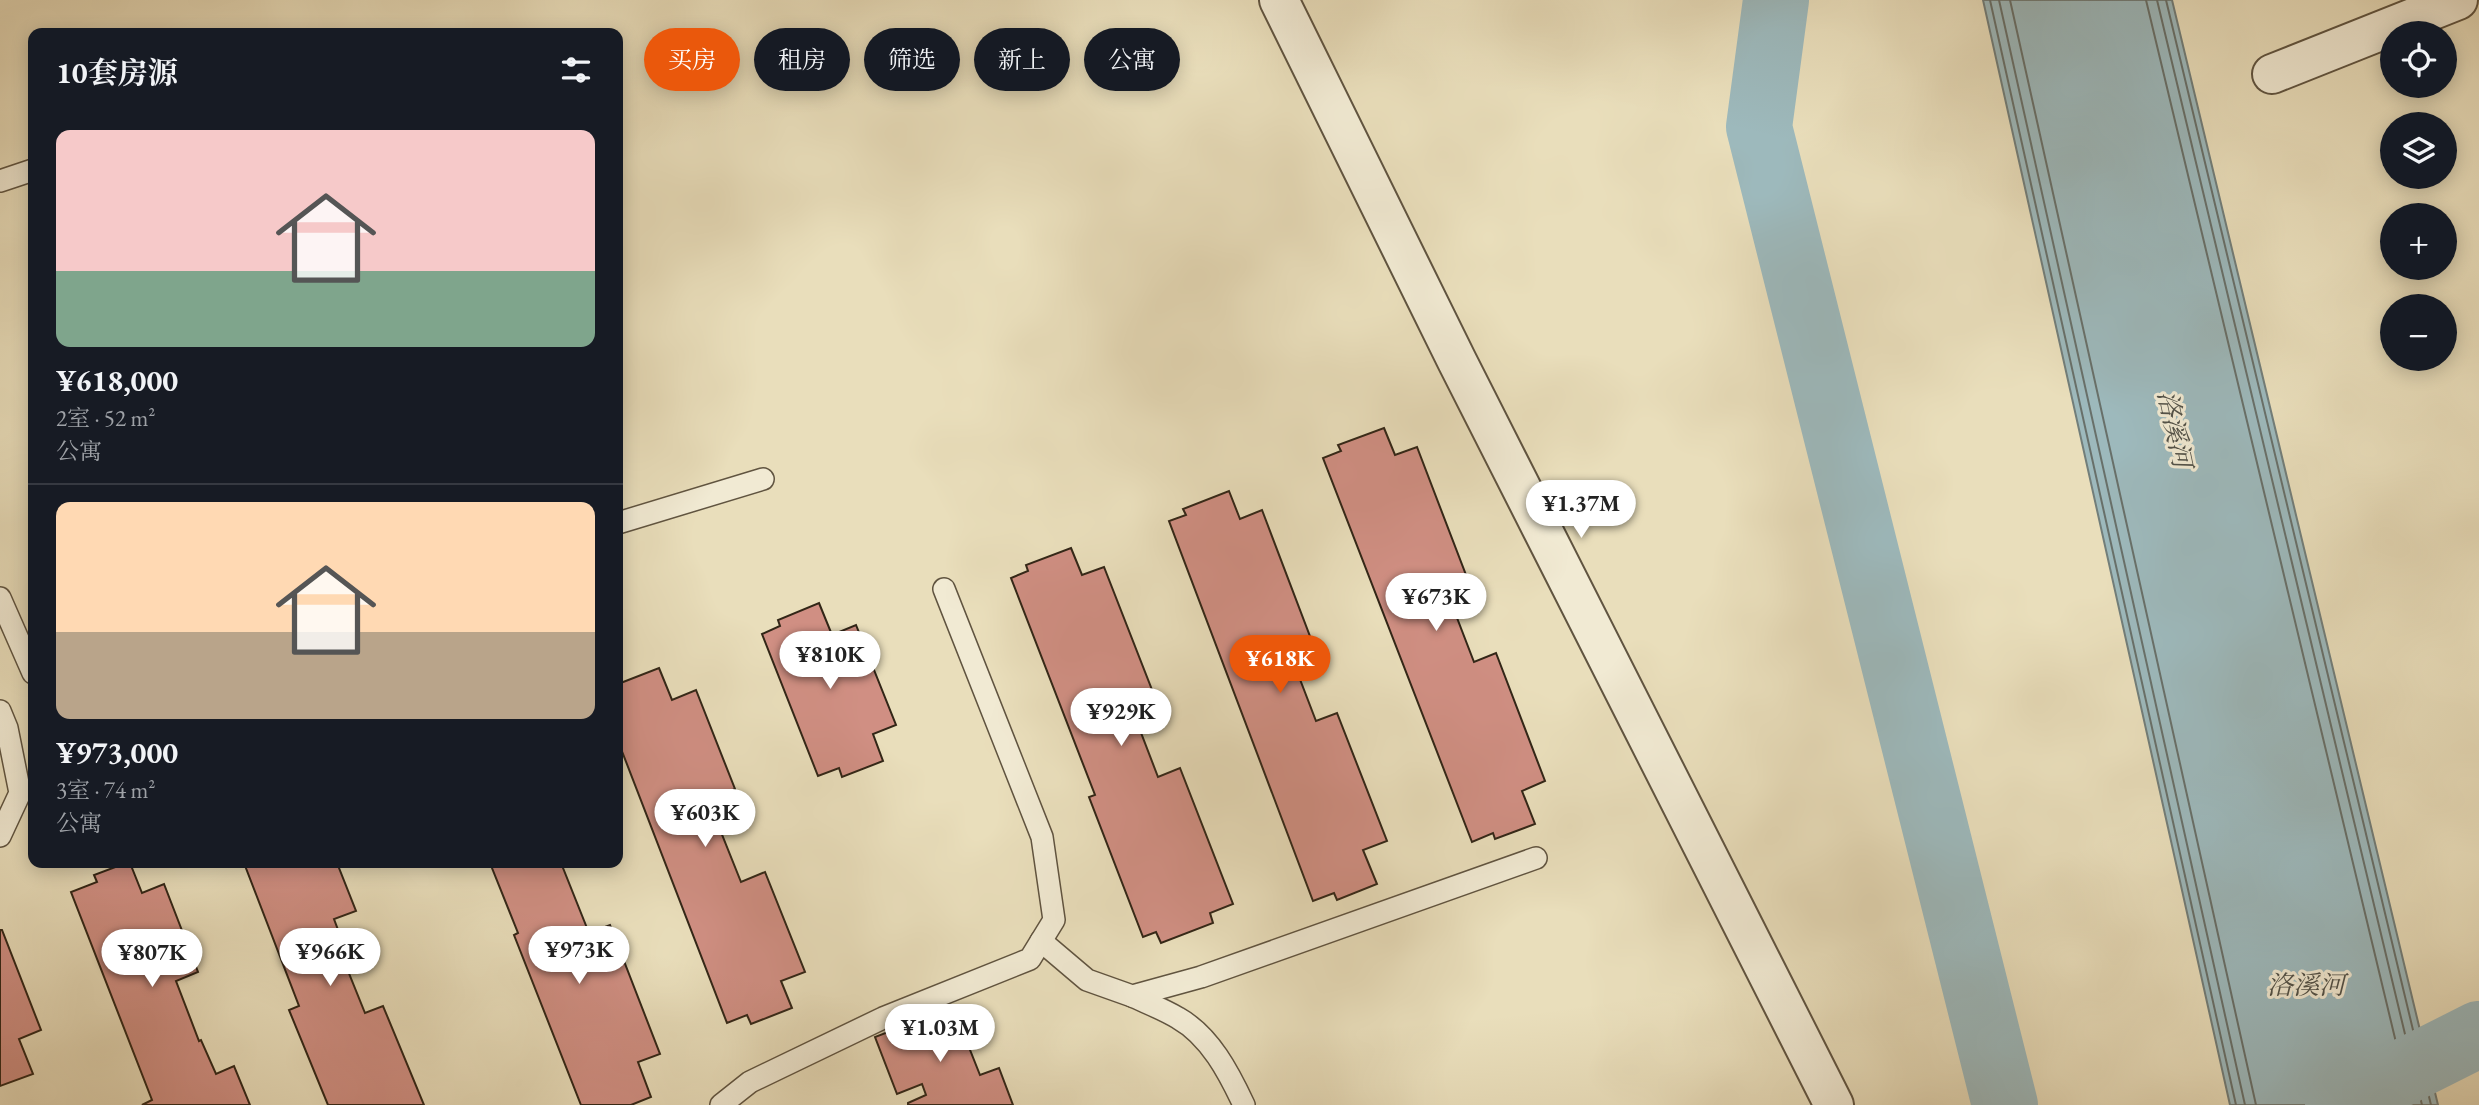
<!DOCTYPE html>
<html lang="zh">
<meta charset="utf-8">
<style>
body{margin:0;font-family:"EB Garamond","Noto Serif SC",serif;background:#20242c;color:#f1f3f6;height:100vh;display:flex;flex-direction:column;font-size:26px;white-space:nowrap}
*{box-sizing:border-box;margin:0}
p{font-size:23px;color:#9ea1a6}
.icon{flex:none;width:38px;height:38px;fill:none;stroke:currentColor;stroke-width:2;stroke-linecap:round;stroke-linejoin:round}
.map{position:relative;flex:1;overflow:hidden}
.details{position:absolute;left:28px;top:28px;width:595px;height:840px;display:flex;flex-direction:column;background:#171b24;border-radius:14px;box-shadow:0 4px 18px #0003}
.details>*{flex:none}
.guide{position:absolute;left:644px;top:28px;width:665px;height:63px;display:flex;gap:14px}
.fabs{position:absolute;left:2380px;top:21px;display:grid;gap:14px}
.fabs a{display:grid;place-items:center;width:77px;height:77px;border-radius:50%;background:#171b24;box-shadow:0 4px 18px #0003;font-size:35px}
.price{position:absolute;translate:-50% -60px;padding:0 16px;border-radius:24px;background:#fff;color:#222;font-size:23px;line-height:46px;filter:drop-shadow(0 2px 4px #0008)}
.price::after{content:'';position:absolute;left:50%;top:42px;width:21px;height:16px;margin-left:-10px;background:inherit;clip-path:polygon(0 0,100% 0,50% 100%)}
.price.selected{background:#ea580c;color:#fff}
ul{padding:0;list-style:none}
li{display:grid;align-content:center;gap:14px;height:371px;padding:0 28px}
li+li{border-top:2px solid #363941}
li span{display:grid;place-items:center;height:217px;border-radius:14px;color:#555}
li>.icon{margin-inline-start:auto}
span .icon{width:126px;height:126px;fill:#fffc;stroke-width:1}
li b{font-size:30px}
h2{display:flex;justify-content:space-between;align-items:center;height:84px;padding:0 28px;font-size:30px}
.pill{padding:0 24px;border-radius:32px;background:#171b24;box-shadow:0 4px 18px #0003;font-size:24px;line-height:63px}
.pill.selected{background:#ea580c;color:#fff}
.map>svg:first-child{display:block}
.water{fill:#9db9bc;stroke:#727e7a;stroke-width:2}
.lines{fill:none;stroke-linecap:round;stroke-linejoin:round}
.shore{stroke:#68706a;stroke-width:2}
.river{stroke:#9db9bc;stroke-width:66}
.building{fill:#d08f83;stroke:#322617;stroke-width:2}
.lane-casing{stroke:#605440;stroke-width:24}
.street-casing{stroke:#605440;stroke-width:42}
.lane{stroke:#f1ead3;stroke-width:21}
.street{stroke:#f1ead3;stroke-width:38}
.labels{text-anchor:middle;stroke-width:6;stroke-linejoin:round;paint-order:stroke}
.water-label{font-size:26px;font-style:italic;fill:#525249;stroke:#f1ead3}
</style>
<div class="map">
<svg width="2479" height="1105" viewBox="0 0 2479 1105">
<rect width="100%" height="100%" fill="#e9debb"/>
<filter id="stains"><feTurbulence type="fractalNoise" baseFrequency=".00286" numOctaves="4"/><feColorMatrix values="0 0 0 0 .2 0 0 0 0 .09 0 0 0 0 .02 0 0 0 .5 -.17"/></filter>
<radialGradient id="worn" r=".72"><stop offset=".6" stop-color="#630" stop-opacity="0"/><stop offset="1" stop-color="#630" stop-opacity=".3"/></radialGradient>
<!-- water -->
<path class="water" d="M1983,0H2172L2438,1105H2230Z"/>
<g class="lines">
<!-- shore -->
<g class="shore">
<path d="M1990,0L2236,1105"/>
<path d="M1999,0L2245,1105"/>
<path d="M2010,0L2256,1105"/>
<path d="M2146,0L2411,1105"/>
<path d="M2157,0L2422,1105"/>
<path d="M2166,0L2431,1105"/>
</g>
<!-- river -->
<g class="river">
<path d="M1776,0L1759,127L2005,1105"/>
<path d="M2338,1105L2479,1034"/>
</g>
</g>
<!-- building -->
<g class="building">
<path d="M1384,428L1395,455L1417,447L1466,575L1444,584L1474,662L1496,653L1545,781L1522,791L1535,824L1495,839L1493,833L1472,842L1323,458L1341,451L1338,445Z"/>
<path d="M1229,491L1240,519L1262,510L1311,639L1288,648L1316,721L1337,713L1387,841L1363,850L1377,884L1337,900L1334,893L1313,901L1169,521L1186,515L1183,509Z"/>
<path d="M1071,548L1082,575L1104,567L1154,695L1130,704L1158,777L1180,768L1233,904L1210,913L1213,923L1161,943L1156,932L1143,937L1089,797L1095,795L1011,578L1028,571L1026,565Z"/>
<path d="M819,603L832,635L856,625L896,725L873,734L883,761L842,777L839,768L818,776L762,634L780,626L778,620Z"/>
<path d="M659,668L672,700L696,690L735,789L711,799L722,826L719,827L741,882L765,872L805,972L781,981L792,1008L751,1024L747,1015L727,1023L618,741V684Z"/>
<path d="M126,863H130L142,893L164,884L198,972L176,981L199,1041L201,1040L216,1074L234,1066L250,1105H142L152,1100L71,892L97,882L94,875Z"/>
<path d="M244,863H337L356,911L334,919L347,954L342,956L365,1013L383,1006L424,1105H328L289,1010L299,1006Z"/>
<path d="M490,863H561L589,933L610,925L660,1054L638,1062L651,1097L631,1105H581L514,935L518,933Z"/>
<path d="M0,930H2L41,1030L19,1039L33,1074L0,1086Z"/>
<path d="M953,1007L980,1075L999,1068L1013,1105H908V1103L926,1095L922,1084L897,1094L875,1037Z"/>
</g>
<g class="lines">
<!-- lane casing -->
<g class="lane-casing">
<g id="lane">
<path d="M0,181L33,170"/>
<path d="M618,523L763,479"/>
<path d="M0,598L33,673"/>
<path d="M0,711L7,728L20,793L0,836"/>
<path d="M1041,941L1087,980L1132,996L1201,977L1536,858"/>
<path d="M1132,996C1147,1003 1163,1009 1178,1018C1210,1036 1229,1073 1244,1105"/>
<path d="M721,1105L750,1082L883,1018L1030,959L1054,920L1042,837L944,589"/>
</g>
</g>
<!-- street casing -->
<g class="street-casing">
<g id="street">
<path d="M1279,0L1457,361L1834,1105"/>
<path d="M2272,74L2458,0"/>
</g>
</g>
<!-- lane -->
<use href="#lane" class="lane"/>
<!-- street -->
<use href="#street" class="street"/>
</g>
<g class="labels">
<!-- water labels -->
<g class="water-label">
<text transform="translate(2175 429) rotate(78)" y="9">洛溪河</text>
<text x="2306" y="994">洛溪河</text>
</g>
</g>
<rect width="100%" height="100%" filter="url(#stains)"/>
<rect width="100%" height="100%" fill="url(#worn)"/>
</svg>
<div class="fabs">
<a><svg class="icon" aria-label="locate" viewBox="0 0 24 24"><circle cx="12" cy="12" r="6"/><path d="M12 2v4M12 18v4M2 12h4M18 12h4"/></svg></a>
<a><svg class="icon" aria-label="layers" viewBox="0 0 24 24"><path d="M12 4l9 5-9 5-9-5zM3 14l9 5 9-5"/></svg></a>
<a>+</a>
<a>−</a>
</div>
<b class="price" style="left:1581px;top:540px">¥1.37M</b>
<b class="price" style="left:1436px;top:633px">¥673K</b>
<b class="price" style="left:830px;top:691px">¥810K</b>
<b class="price selected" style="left:1280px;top:695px">¥618K</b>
<b class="price" style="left:1121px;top:748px">¥929K</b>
<b class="price" style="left:705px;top:849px">¥603K</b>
<b class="price" style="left:579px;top:986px">¥973K</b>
<b class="price" style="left:330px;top:988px">¥966K</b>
<b class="price" style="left:152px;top:989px">¥807K</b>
<b class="price" style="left:940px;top:1064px">¥1.03M</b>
<div class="guide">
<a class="pill selected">买房</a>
<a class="pill">租房</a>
<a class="pill">筛选</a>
<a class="pill">新上</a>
<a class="pill">公寓</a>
</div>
<section class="details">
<h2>10套房源<svg class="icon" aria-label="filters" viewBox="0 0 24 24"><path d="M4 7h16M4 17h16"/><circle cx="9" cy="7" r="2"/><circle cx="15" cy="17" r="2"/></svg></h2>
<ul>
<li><span style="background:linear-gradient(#f6c9c9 65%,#7fa58c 0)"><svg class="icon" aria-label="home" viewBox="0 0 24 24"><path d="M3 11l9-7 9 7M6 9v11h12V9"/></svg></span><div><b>¥618,000</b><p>2室 · 52 m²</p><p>公寓</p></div></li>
<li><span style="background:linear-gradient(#ffd9b3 60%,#b9a48a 0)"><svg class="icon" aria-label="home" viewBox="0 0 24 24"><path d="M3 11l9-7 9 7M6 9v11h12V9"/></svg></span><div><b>¥973,000</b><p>3室 · 74 m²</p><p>公寓</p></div></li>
</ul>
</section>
</div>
